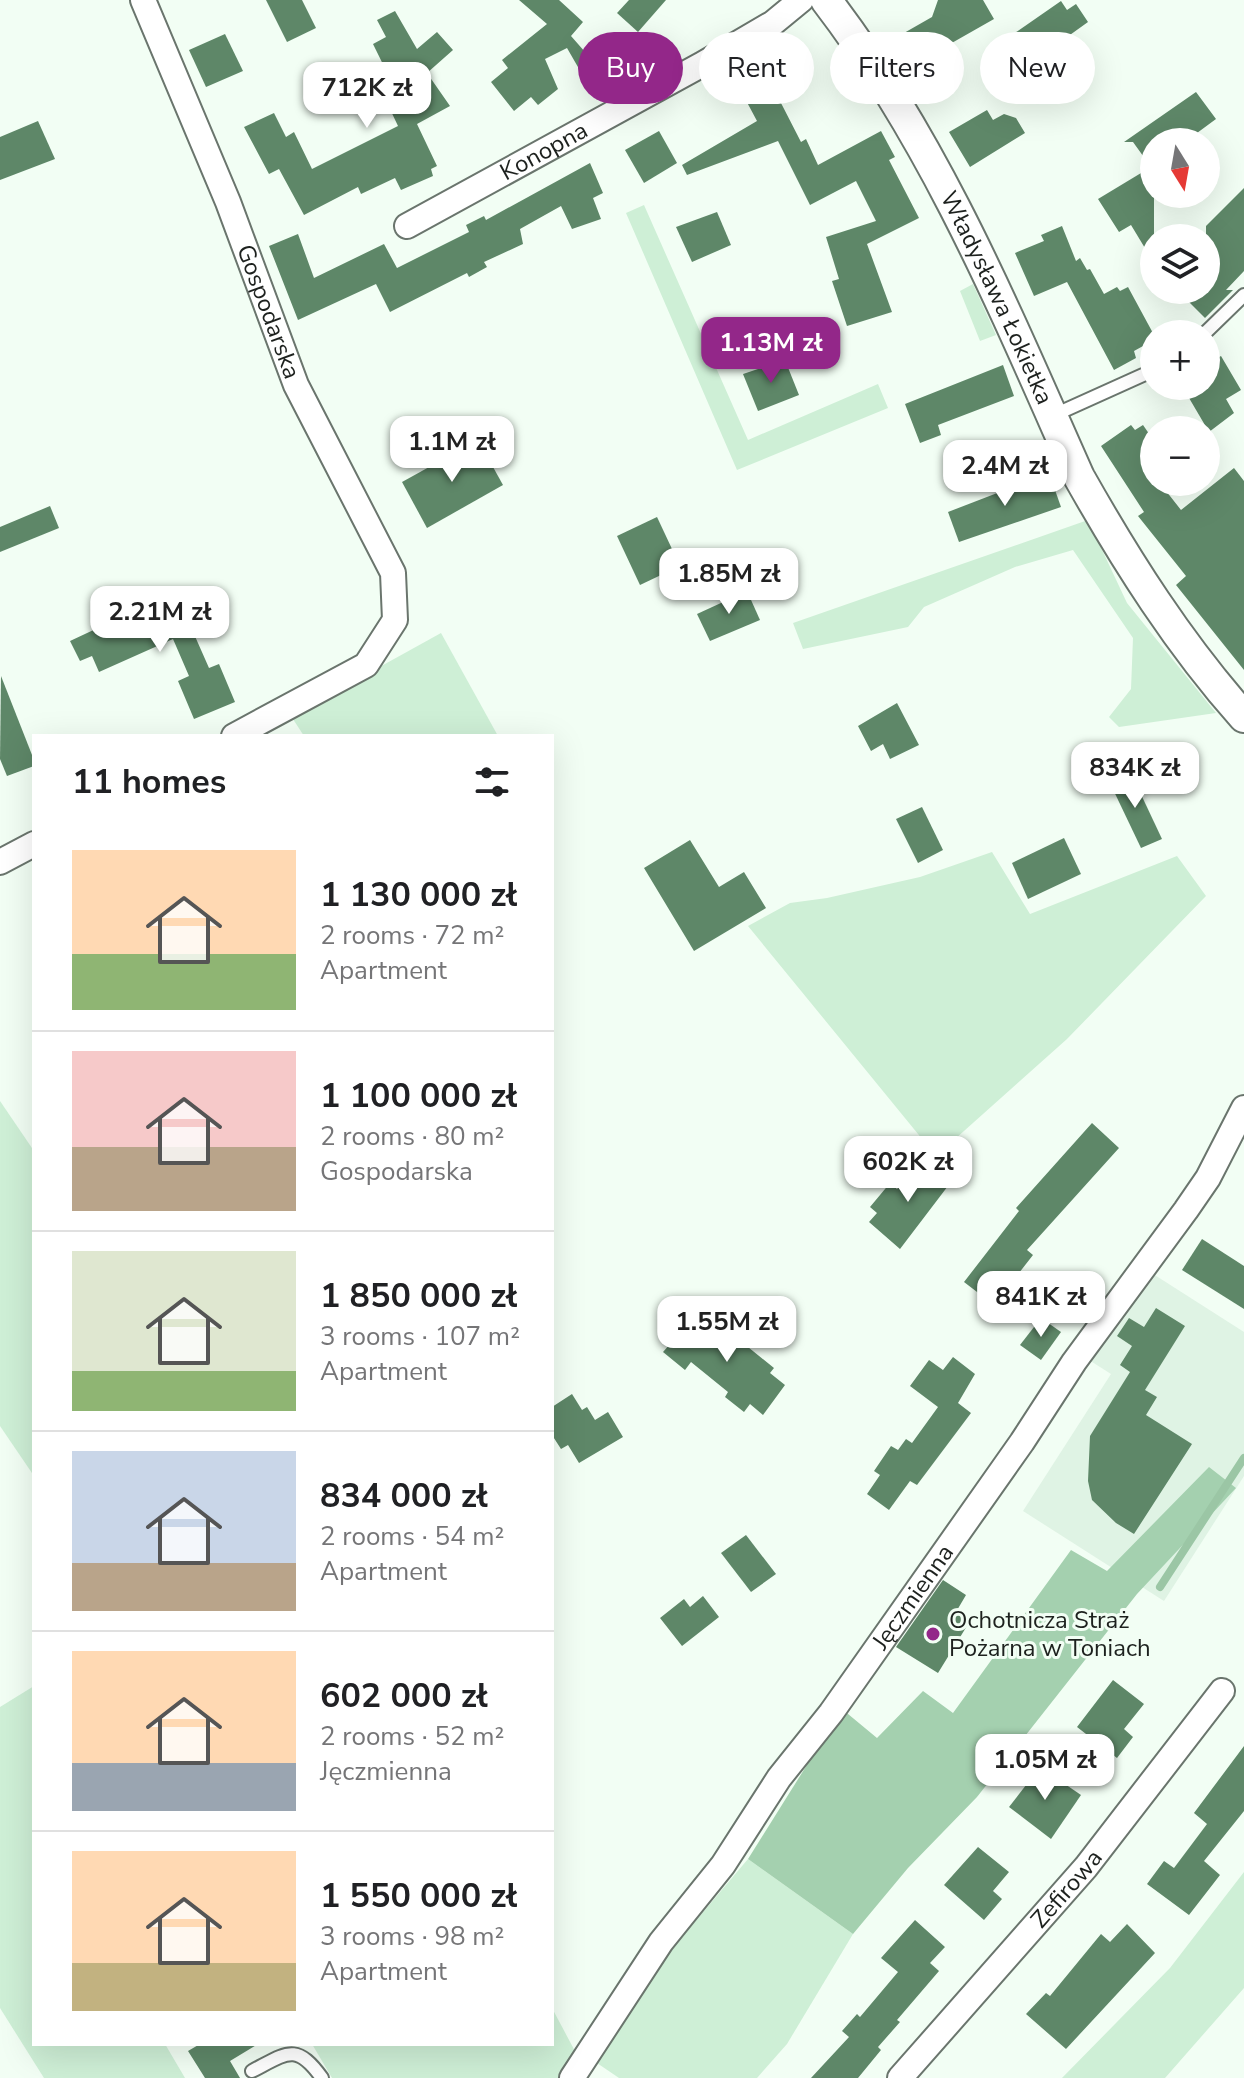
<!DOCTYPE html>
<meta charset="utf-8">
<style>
body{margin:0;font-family:"Nunito Sans",sans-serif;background:#f6f6f6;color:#202124;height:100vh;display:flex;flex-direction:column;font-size:30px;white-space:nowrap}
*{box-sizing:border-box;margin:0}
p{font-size:26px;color:#757577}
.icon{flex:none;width:44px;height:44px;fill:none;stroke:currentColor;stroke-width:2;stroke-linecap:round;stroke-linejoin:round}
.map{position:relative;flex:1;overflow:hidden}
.drawer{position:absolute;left:32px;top:734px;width:522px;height:1312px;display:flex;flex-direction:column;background:#fff;border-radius:0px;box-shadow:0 8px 32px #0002}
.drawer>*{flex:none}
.top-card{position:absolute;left:578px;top:32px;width:546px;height:72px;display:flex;gap:16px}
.needle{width:52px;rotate:169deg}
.fabs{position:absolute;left:1140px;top:128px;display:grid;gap:16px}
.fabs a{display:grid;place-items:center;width:80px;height:80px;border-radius:50%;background:#fff;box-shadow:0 8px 32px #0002;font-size:40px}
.price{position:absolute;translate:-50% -68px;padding:0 18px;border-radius:16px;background:#fff;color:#222;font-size:26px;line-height:52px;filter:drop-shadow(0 2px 4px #0008)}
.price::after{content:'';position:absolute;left:50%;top:48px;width:24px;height:18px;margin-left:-12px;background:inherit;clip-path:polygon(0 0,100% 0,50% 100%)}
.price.on{background:#932789;color:#fff}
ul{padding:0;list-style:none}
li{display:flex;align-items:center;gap:24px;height:200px;padding:0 40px}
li+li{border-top:2px solid #e0e0e0}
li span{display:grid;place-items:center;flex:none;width:224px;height:160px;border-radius:0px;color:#555}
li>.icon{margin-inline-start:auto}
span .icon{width:96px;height:96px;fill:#fffc;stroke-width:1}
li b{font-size:34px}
h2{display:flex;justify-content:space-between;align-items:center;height:96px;padding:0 40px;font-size:34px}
.tag{padding:0 28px;border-radius:36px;background:#fff;box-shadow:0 8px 32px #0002;font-size:28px;line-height:72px}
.tag.on{background:#932789;color:#fff}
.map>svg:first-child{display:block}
.built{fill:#dff3e4}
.green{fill:#ceefd6}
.forest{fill:#a4d0af}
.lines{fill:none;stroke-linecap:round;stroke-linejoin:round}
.stream{stroke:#9bc6a5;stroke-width:8}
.building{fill:#5e8768}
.service-casing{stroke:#6a756d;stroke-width:16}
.minor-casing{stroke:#6a756d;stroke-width:28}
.tertiary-casing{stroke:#6a756d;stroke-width:34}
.service{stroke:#fff;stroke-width:12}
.minor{stroke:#fff;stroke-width:24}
.tertiary{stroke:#fff;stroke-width:30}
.poi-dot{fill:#932789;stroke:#f2fef4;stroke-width:3}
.labels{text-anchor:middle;stroke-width:6;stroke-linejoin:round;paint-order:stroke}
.street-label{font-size:24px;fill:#1d211e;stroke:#f2fef4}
.poi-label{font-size:24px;fill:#1d211e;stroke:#f2fef4;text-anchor:start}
</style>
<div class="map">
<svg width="1244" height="2078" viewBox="0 0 1244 2078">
<rect width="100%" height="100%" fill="#f2fef4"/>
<!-- built -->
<path class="built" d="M1150,1272L1244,1332V1476L1164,1601L1023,1511L1111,1374L1089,1360Z"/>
<!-- green -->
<g class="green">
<path d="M644,205L748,440L878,384L888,408L737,470L626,213Z"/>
<path d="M973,284L996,335L980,341L960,291Z"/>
<path d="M1088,520L1127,603L1216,713L1119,727L1109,717L1131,689L1133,638L1073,550L1015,567L924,607L908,627L803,649L793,623Z"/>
<path d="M441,633L498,736H304L291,716Z"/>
<path d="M992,852L1030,914L1177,856L1206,896L1067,1039L936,1156L748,926L790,903L827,898L920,877Z"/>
<path d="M0,1101L34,1151V1476L0,1426Z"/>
<path d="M34,1686V2044H165L185,2078H44L0,2008V1707Z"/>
<path d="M748,1859L853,1934L787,2044L757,2078H619L597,2063L665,1957Z"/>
<path d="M1244,1872V1988L1165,2078H1062L1170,1968Z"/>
<path d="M552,2008L577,2055L564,2078H332L312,2044H552Z"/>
</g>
<!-- forest -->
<path class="forest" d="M1209,1467L1236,1488L1137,1594L977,1797L908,1868L853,1934L748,1859L842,1709L877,1738L923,1691L953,1713L1071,1550L1107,1571Z"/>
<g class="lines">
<!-- stream -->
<path class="stream" d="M1160,1587L1244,1458"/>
</g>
<!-- building -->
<g class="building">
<path d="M266,0H302L316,28L287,42Z"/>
<path d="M519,0H559L583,22L571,36L614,85L597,100L567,48L545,59L558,89L538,105L531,97L514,111L491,82L508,68L502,60L547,24Z"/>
<path d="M629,0H666L638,32L617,13Z"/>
<path d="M938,0H983L994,19L906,69L890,41L932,17Z"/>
<path d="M1061,1L1067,10L1076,4L1088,22L1028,65L1009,37Z"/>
<path d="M395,11L417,49L437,32L453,50L427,73L450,106L417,124L437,166L431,169L433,176L401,190L395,178L361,194L358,187L304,215L279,169L269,174L244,127L274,113L286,137L294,132L312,169L398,126L389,107L401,101L373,44L386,37L377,20Z"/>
<path d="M225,34L243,71L206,87L189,50Z"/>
<path d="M761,64L801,142L806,139L818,165L881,131L895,157L889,160L919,218L867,244L892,312L847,326L832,281L839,279L826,237L876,221L856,181L810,205L778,141L687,175L682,165L757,121L734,78Z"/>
<path d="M1196,92L1216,119L1197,133L1203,142H1154V263L1131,225L1119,232L1098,199L1151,167L1133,142H1124Z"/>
<path d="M987,110L993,120L1004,114L1016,118L1025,133L970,167L949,132Z"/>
<path d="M38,121L55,159L0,180V137Z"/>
<path d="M659,131L677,163L644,183L625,150Z"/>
<path d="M590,163L603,193L593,198L601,219L572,229L561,206L520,229L523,244L484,262L487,267L469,277L467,273L390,312L376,284L298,320L269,246L298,234L314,278L384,244L397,268L469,232L466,225L484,216L486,220Z"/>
<path d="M1244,188V271L1226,290H1233L1205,318L1177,290H1206V226Z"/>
<path d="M717,212L731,245L692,262L676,227Z"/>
<path d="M1062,226L1076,261L1080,258L1087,270L1090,269L1104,294L1117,287L1120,291L1128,287L1154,335V340L1134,351L1136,358L1114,370L1067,282L1034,296L1015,253L1044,241L1041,235Z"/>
<path d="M1221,356L1241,390L1226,399L1234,413L1209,432L1182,386H1206V364Z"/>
<path d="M785,360L799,395L758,411L743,374Z"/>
<path d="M1003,365L1014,396L938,425L941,435L920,443L905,404Z"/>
<path d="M1131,425L1135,430L1143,425L1154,441V482H1159L1181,510L1234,468L1244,481V670L1176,585L1186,576L1138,516L1144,512L1101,446Z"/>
<path d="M478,440L503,485L427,528L402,482Z"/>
<path d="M1049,473L1061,507L959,542L948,512Z"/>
<path d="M50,506L59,528L0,552V527Z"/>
<path d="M657,517L680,566L640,585L617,536Z"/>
<path d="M747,591L760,620L710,641L697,614Z"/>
<path d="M179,600L209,668L219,664L235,702L194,719L178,681L189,676L173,639L99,672L92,656L80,661L70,641L117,619L120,626Z"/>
<path d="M1,676L34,760V766L7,776L0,759Z"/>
<path d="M897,703L919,745L890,759L883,744L871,751L858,726Z"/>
<path d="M1130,771L1162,839L1141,848L1109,781Z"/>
<path d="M922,807L943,850L918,863L896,819Z"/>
<path d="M1064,838L1081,874L1028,899L1012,863Z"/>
<path d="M690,840L719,887L744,872L766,908L694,951L644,868Z"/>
<path d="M1092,1123L1119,1148L1027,1250L1033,1255L994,1305L964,1282L1019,1211L1016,1208Z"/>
<path d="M925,1160L951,1182L900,1249L869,1222L877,1213L870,1207L890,1183L897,1189Z"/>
<path d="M1202,1239L1244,1266V1309L1182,1270Z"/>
<path d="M1156,1308L1185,1326L1145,1390L1157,1397L1146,1415L1192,1444L1134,1534L1116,1523L1092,1500L1088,1481L1090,1436L1130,1372L1120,1365L1132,1346L1117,1336L1129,1318L1144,1327Z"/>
<path d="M711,1317L774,1368L770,1373L785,1385L763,1415L750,1404L744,1412L725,1397L728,1392L691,1362L685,1370L663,1352L692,1319L702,1327Z"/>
<path d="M1041,1318L1061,1332L1041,1360L1020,1345Z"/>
<path d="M953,1357L975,1374L958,1403L971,1413L917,1485L910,1481L889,1510L867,1494L880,1475L874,1471L891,1446L898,1450L906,1439L912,1443L938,1407L910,1386L929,1360L943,1370Z"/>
<path d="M572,1394L582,1410L587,1407L595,1420L608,1412L623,1437L579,1463L568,1445L561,1449L552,1435V1407Z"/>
<path d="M746,1535L776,1574L751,1592L721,1553Z"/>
<path d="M943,1580L966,1595L956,1612L970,1621L938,1673L896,1647Z"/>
<path d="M703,1596L719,1617L682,1646L660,1618L684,1599L690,1607Z"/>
<path d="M1113,1680L1144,1704L1124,1729L1133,1737L1117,1758L1077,1727Z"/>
<path d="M1244,1746V1811L1204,1861L1220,1875L1189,1915L1147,1884L1164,1861L1174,1868L1207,1824L1194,1813Z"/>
<path d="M1040,1767L1081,1795L1051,1839L1009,1807Z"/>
<path d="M978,1847L1009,1872L993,1891L1002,1899L984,1920L944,1885Z"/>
<path d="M915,1920L945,1947L930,1963L939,1971L897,2020L900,2022L878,2047L881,2050L858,2078H811L849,2037L842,2031L857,2014L860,2017L898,1972L881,1958Z"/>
<path d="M1127,1924L1155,1953L1066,2049L1026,2014L1046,1993L1050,1996L1101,1934L1110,1942Z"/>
<path d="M200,2044H258L230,2061L240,2078H205L188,2051Z"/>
</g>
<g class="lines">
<!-- service casing -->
<g class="service-casing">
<g id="service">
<path d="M1204,334L1244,295"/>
<path d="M1052,416L1154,370"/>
<path d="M252,2071C287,2053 296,2042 322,2078"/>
</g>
</g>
<!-- minor casing -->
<g class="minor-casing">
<g id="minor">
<path id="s1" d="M143,0L228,202L296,385L393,573L395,620L366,665L234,736"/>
<path id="s2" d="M407,226L701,65L773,23L801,0"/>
<path d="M0,862L34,844"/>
<path id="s3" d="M572,2078L661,1942L723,1865L779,1778L831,1713L1022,1442L1074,1362L1186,1210L1208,1178L1244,1108"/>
<path id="s4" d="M900,2078L1086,1867L1222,1691"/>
</g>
</g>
<!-- tertiary casing -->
<g class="tertiary-casing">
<g id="tertiary">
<path id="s5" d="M826,0C936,143 1006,313 1079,477C1127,562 1179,644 1244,717"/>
</g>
</g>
<!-- service -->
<use href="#service" class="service"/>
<!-- minor -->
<use href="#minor" class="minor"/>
<!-- tertiary -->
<use href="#tertiary" class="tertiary"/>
</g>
<!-- markers -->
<circle class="poi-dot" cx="933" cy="1634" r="8"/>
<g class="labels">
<!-- street labels -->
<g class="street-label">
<text dy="8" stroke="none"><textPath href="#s2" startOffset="156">Konopna</textPath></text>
<text dy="8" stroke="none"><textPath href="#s5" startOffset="344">Władysława Łokietka</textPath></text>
<text dy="8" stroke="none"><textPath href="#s1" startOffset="336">Gospodarska</textPath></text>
<text dy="8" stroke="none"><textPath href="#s3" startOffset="590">Jęczmienna</textPath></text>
<text dy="8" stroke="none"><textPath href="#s4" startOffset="252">Zefirowa</textPath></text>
</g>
<!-- poi labels -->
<g class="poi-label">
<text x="949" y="1628">Ochotnicza Straż<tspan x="949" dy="28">Pożarna w Toniach</tspan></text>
</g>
</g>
</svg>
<div class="fabs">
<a><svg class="needle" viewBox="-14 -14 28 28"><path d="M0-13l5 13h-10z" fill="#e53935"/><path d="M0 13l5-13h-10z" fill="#757577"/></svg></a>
<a><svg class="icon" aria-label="layers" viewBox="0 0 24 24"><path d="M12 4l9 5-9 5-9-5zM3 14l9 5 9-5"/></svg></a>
<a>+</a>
<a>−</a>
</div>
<b class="price" style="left:367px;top:130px">712K zł</b>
<b class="price on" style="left:771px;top:385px">1.13M zł</b>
<b class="price" style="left:452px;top:484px">1.1M zł</b>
<b class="price" style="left:1005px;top:508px">2.4M zł</b>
<b class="price" style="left:729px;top:616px">1.85M zł</b>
<b class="price" style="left:160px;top:654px">2.21M zł</b>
<b class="price" style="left:1135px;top:810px">834K zł</b>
<b class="price" style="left:908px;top:1204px">602K zł</b>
<b class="price" style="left:1041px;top:1339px">841K zł</b>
<b class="price" style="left:727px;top:1364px">1.55M zł</b>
<b class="price" style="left:1045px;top:1802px">1.05M zł</b>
<div class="top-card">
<a class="tag on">Buy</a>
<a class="tag">Rent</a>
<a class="tag">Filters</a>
<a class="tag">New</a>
</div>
<section class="drawer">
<h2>11 homes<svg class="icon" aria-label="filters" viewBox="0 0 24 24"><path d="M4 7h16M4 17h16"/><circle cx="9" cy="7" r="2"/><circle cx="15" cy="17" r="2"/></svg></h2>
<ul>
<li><span style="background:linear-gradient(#ffd9b3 65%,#8fb573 0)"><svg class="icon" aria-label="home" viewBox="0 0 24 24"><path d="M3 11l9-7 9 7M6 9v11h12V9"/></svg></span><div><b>1 130 000 zł</b><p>2 rooms · 72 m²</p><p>Apartment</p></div></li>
<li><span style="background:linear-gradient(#f6c9c9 60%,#b9a48a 0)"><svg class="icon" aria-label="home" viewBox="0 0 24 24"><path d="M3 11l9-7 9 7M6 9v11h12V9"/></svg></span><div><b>1 100 000 zł</b><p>2 rooms · 80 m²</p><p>Gospodarska</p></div></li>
<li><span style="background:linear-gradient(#dfe7d0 75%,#8fb573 0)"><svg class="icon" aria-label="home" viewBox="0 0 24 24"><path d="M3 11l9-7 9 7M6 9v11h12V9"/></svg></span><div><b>1 850 000 zł</b><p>3 rooms · 107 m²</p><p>Apartment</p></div></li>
<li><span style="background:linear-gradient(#c9d6e8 70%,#b9a48a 0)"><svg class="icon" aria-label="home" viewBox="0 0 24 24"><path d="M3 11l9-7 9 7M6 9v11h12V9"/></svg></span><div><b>834 000 zł</b><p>2 rooms · 54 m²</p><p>Apartment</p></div></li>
<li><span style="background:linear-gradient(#ffd9b3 70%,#9aa5b1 0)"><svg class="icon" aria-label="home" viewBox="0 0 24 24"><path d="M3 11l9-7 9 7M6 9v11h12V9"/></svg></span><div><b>602 000 zł</b><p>2 rooms · 52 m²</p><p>Jęczmienna</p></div></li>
<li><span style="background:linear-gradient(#ffd9b3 70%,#c2b280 0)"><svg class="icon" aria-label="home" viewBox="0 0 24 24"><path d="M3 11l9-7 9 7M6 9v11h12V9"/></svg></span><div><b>1 550 000 zł</b><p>3 rooms · 98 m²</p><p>Apartment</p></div></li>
</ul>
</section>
</div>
